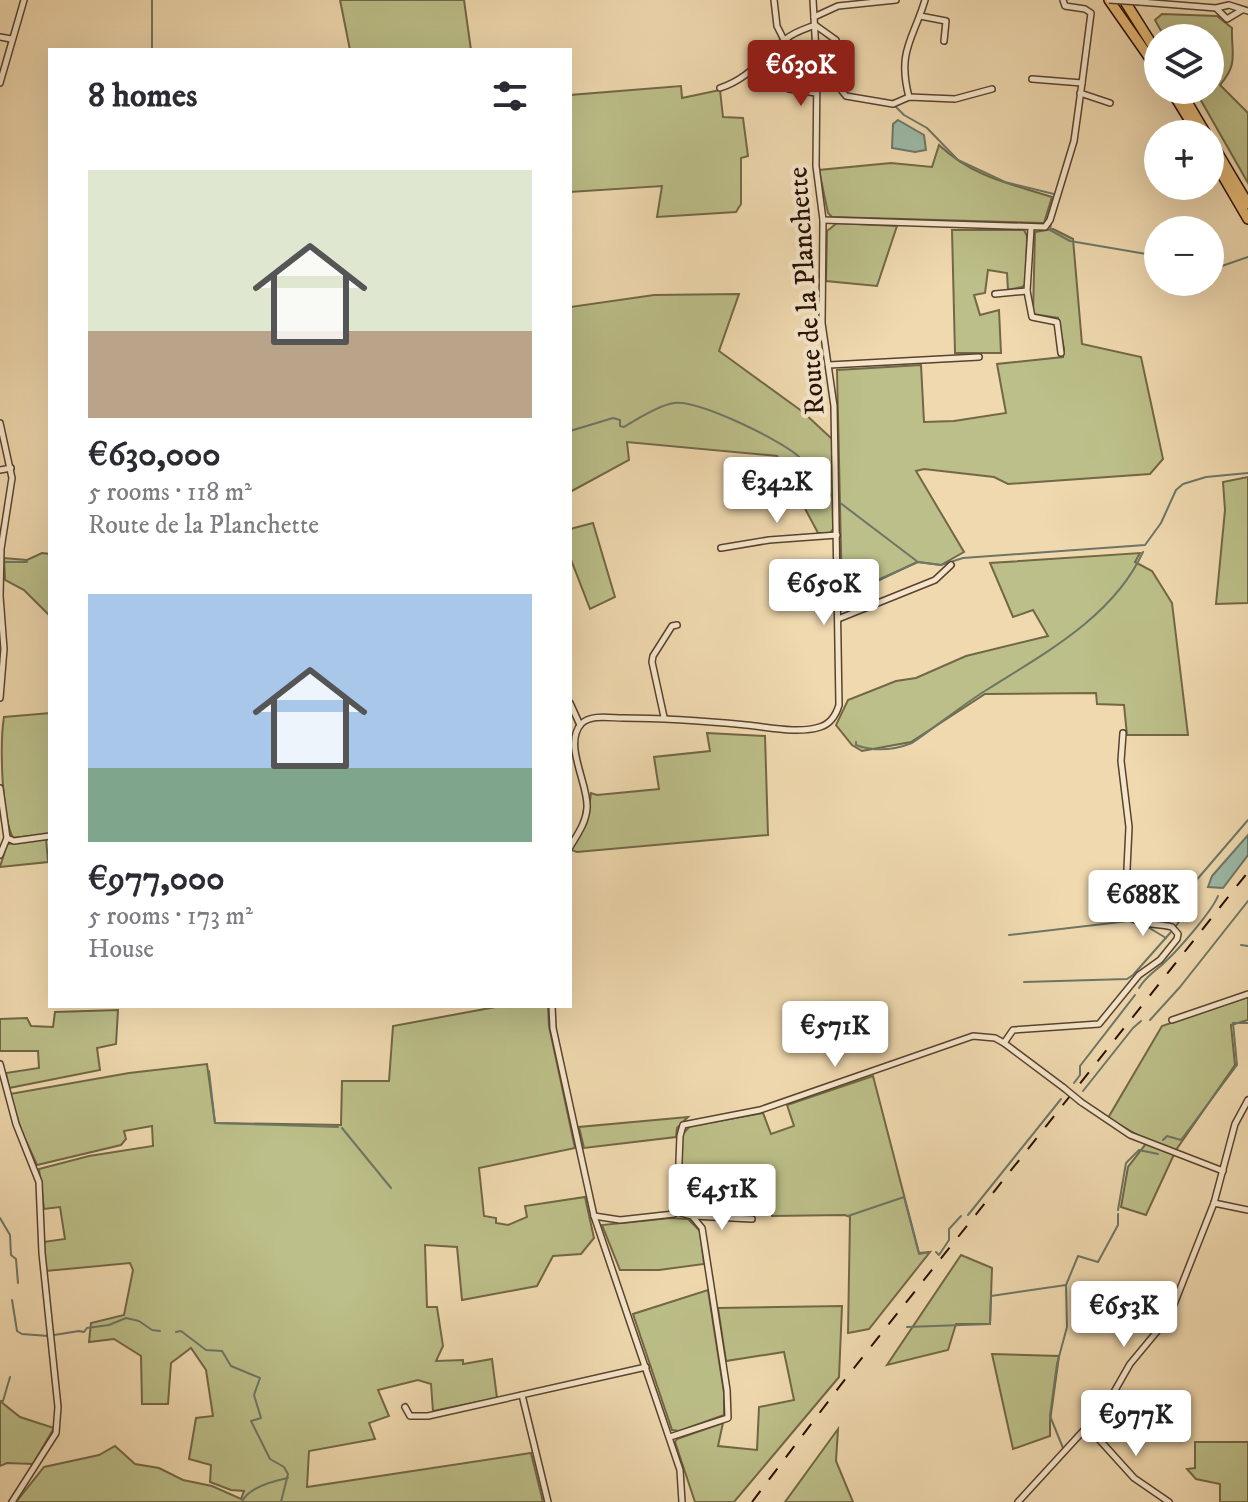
<!DOCTYPE html>
<meta charset="utf-8">
<style>
body{margin:0;font-family:"IM FELL DW Pica",serif;background:#f7f7f7;color:#2b2b33;height:100vh;display:flex;flex-direction:column;font-size:30px;white-space:nowrap}
*{box-sizing:border-box;margin:0}
p{font-size:26px;color:#7c7c81}
.icon{flex:none;width:44px;height:44px;fill:none;stroke:currentColor;stroke-width:2;stroke-linecap:round;stroke-linejoin:round}
.map{position:relative;flex:1;overflow:hidden}
.side{position:absolute;left:48px;top:48px;width:524px;height:960px;display:flex;flex-direction:column;background:#fff;border-radius:0px;box-shadow:0 8px 32px #0002}
.side>*{flex:none}
.buttons{position:absolute;left:1144px;top:24px;display:grid;gap:16px}
.buttons a{display:grid;place-items:center;width:80px;height:80px;border-radius:50%;background:#fff;box-shadow:0 8px 32px #0002;font-size:40px}
.price{position:absolute;translate:-50% -68px;padding:0 18px;border-radius:8px;background:#fff;color:#222;font-size:26px;line-height:52px;filter:drop-shadow(0 2px 4px #0008)}
.price::after{content:'';position:absolute;left:50%;top:48px;width:24px;height:18px;margin-left:-12px;background:inherit;clip-path:polygon(0 0,100% 0,50% 100%)}
.price.selected{background:#8f2418;color:#fff}
ul{padding:0;list-style:none}
li{display:grid;align-content:center;gap:16px;height:424px;padding:0 40px}
li span{display:grid;place-items:center;height:248px;border-radius:0px;color:#555}
li>.icon{margin-inline-start:auto}
span .icon{width:144px;height:144px;fill:#fffc;stroke-width:1}
li b{font-size:34px}
h2{display:flex;justify-content:space-between;align-items:center;height:96px;padding:0 40px;font-size:34px}
.map>svg:first-child{display:block}
.green{fill:#bcbf89;stroke:#726746;stroke-width:2}
.water{fill:#9bbaa8;stroke:#6d7666;stroke-width:2}
.lines{fill:none;stroke-linecap:round;stroke-linejoin:round}
.stream{stroke:#6d7666;stroke-width:2}
.minor-casing{stroke:#59422f;stroke-width:8}
.highway-casing{stroke:#270f04;stroke-width:12}
.minor{stroke:#f5e6cb;stroke-width:5}
.highway{stroke:#e8bc78;stroke-width:9}
.rail{stroke:#270f04;stroke-width:2;stroke-dasharray:14 14;stroke-linecap:butt}
.minor-bridge-casing{stroke:#59422f;stroke-width:8;stroke-linecap:butt}
.minor-bridge{stroke:#f5e6cb;stroke-width:5}
.labels{text-anchor:middle;stroke-width:8;stroke-linejoin:round;paint-order:stroke}
.street-label{font-size:28px;fill:#270f04;stroke:#f5e6cb}
</style>
<div class="map">
<svg width="1248" height="1502" viewBox="0 0 1248 1502">
<rect width="100%" height="100%" fill="#f0d9af"/>
<filter id="stains"><feTurbulence type="fractalNoise" baseFrequency=".0025" numOctaves="4"/><feColorMatrix values="0 0 0 0 .2 0 0 0 0 .09 0 0 0 0 .02 0 0 0 .5 -.17"/></filter>
<radialGradient id="worn" r=".72"><stop offset=".6" stop-color="#630" stop-opacity="0"/><stop offset="1" stop-color="#630" stop-opacity=".3"/></radialGradient>
<!-- green -->
<g class="green">
<path d="M340,0H464L471,50H350Z"/>
<path d="M1162,14L1217,16L1232,28C1231,54 1239,63 1220,85L1248,113V183L1195,90H1210V38H1165L1155,20Z"/>
<path d="M681,86L682,98L720,90L723,117L743,118L748,156L741,158V204L736,212L657,217L662,186L570,192V95Z"/>
<path d="M939,145C973,177 1008,183 1052,197L1044,223L832,217L828,213L819,170L891,163L932,167Z"/>
<path d="M837,223L897,226L877,286L826,281L827,231Z"/>
<path d="M1053,229L1073,239L1082,344L1141,357L1163,459L1150,474L1008,484L994,477L924,469L916,471L964,552L941,565L918,562L842,596L837,370L921,365L924,422L954,421L1006,413L997,364L1063,357L1064,349L1058,318L1033,314L1035,232Z"/>
<path d="M952,230H1024L1027,236L1026,284L1022,287L1008,290L1007,273L988,270L985,293L974,295L980,315L999,310L1001,353H955Z"/>
<path d="M739,294L719,351L803,412L832,439L833,529L830,533H818L777,456L627,442L629,460L570,492V307L654,295Z"/>
<path d="M1248,477V603L1216,604L1225,510L1223,482Z"/>
<path d="M593,523L615,597L590,609L570,557V529Z"/>
<path d="M42,553L50,554V616L24,590L5,580L4,558L27,560Z"/>
<path d="M1140,553L1135,562L1152,571L1172,603L1188,735H1127L1124,705L1097,704L1096,693L985,694L911,742L862,751L852,745L836,725L848,700L896,681L916,678L966,656L1048,636L1033,610L1013,617L990,563Z"/>
<path d="M50,713V834L13,838C1,815 0,741 4,717Z"/>
<path d="M707,733L765,736L768,835L577,852L571,850L587,822L591,793L597,795L659,789L654,757L710,751Z"/>
<path d="M46,838L48,862L0,867L7,844Z"/>
<path d="M1248,997V1020L1231,1025L1235,1065L1176,1150L1146,1215L1121,1207L1128,1167L1148,1141L1108,1118L1162,1026Z"/>
<path d="M501,1006H548L549,1026L575,1148L479,1168L484,1216L496,1218V1223L508,1225L527,1217L525,1206L585,1197L594,1238L581,1254L553,1256L537,1286L462,1300L457,1247L425,1245L427,1307H437L443,1346L436,1361L463,1360V1364L492,1359L497,1398L433,1411L431,1384L418,1380L378,1390L389,1416L369,1423L375,1439L309,1451L307,1487L531,1453L543,1502H16L44,1467L99,1455L115,1446L135,1464L159,1468L183,1480L212,1486L241,1499L244,1491L231,1490L210,1482L211,1465L189,1459L196,1418L213,1416L206,1370L191,1348L171,1363L168,1404H142L141,1356L114,1339L89,1342L91,1323L124,1315L133,1270L130,1263L46,1271L43,1242L65,1239L60,1207L44,1209L39,1169L89,1156L153,1146L152,1126L124,1131L126,1139L121,1145L37,1165L21,1130L10,1094L129,1073L207,1064L215,1123L341,1125L342,1081H389L393,1026Z"/>
<path d="M118,1010L116,1044L97,1048L100,1070L9,1088L6,1073L39,1068L38,1051H0V1019L27,1018L31,1026L53,1027L55,1012Z"/>
<path d="M873,1076L919,1253L930,1252L869,1329L848,1333L850,1217L845,1215L772,1216L771,1201L715,1198L716,1184L682,1180V1135L690,1126L763,1113L771,1134L794,1126L787,1105Z"/>
<path d="M688,1117L677,1128L676,1137L584,1148L579,1127Z"/>
<path d="M671,1218L688,1219L700,1231L704,1264L659,1270H620L602,1225Z"/>
<path d="M961,1255L992,1268L990,1324H956L948,1350L887,1365Z"/>
<path d="M708,1290L724,1393V1415L679,1431L672,1430L633,1314Z"/>
<path d="M842,1306L839,1377L734,1502H695L675,1442L677,1439L723,1423L718,1446L757,1450L759,1407L794,1400L784,1352L726,1361L718,1308Z"/>
<path d="M992,1354L1059,1356L1050,1421V1436L1013,1449Z"/>
<path d="M0,1401L20,1417L54,1428L33,1464L7,1463L0,1466Z"/>
<path d="M838,1429L836,1461L853,1502H785Z"/>
<path d="M1195,1442H1248V1502H1220V1484L1196,1479L1187,1469L1195,1468Z"/>
</g>
<!-- water -->
<g class="water">
<path d="M898,120L924,135L926,150L915,152L892,148L893,124Z"/>
<path d="M1248,835V855L1223,888L1208,887L1212,876Z"/>
</g>
<g class="lines">
<!-- stream -->
<g class="stream">
<path d="M152,0V50"/>
<path d="M895,106L904,115L927,128L958,160L1005,182L1054,194"/>
<path d="M1051,224L1050,230L1070,241L1158,256"/>
<path d="M1210,265L1219,267L1248,257"/>
<path d="M570,431L613,418L620,420V426L624,427C637,419 659,405 674,403C697,399 778,439 797,455C812,467 819,485 833,497"/>
<path d="M839,502L918,562L941,565L963,558L1145,545L1161,523L1176,490L1183,484L1206,477L1248,473"/>
<path d="M5,562H27"/>
<path d="M842,608V598L917,562"/>
<path d="M827,612L835,610"/>
<path d="M856,742V745C875,752 894,750 912,743C937,726 962,705 988,689C1045,653 1113,617 1143,552"/>
<path d="M1176,926L1190,906L1194,883L1248,820"/>
<path d="M1009,935L1129,921L1146,926L1166,938"/>
<path d="M1241,945L1248,946"/>
<path d="M1024,982L1127,979L1133,975L1171,932"/>
<path d="M1139,988C1147,975 1156,971 1166,961C1179,949 1212,911 1218,896"/>
<path d="M1150,1020L1180,987L1248,901"/>
<path d="M209,1071L215,1123L338,1127"/>
<path d="M1074,1083L1080,1075V1066L1135,995"/>
<path d="M1083,1091L1133,1028L1141,1021"/>
<path d="M342,1128L391,1188"/>
<path d="M1163,1140L1167,1136L1181,1140L1237,1065L1233,1023H1248"/>
<path d="M1118,1210L1126,1163L1139,1150L1158,1154"/>
<path d="M968,1215L1061,1099"/>
<path d="M848,1216L904,1197L919,1254L930,1252"/>
<path d="M0,1218L10,1235L11,1255L16,1259L18,1283"/>
<path d="M936,1252L939,1255L949,1240V1229L961,1216"/>
<path d="M12,1300L17,1331L22,1334L48,1336"/>
<path d="M907,1327L990,1324L991,1296L1066,1285L1078,1256L1098,1262L1118,1225V1214"/>
<path d="M176,1332L181,1331L206,1350L222,1351L231,1366L260,1378L254,1395L261,1418L251,1421L270,1459L284,1467L288,1474L281,1502"/>
<path d="M54,1335L79,1331L84,1332L87,1328L109,1325L126,1318L139,1321L152,1330L160,1331"/>
<path d="M0,1401H3L10,1377"/>
<path d="M1063,1448L1050,1416L1057,1364L1067,1327L1066,1285"/>
<path d="M242,1502C248,1488 273,1481 288,1478"/>
</g>
<!-- minor casing -->
<g class="minor-casing">
<g id="minor">
<path d="M774,0L777,26L784,40"/>
<path d="M1140,2L1216,8L1229,5L1248,11"/>
<path d="M1217,9L1227,19L1242,10"/>
<path d="M920,16L946,21L944,41"/>
<path d="M814,17L838,6L896,0"/>
<path d="M815,25L836,40L842,91L846,96L893,104L909,97L955,99L992,89"/>
<path d="M0,37L11,39"/>
<path d="M760,65L768,76V86"/>
<path d="M1032,79L1082,83L1091,13L1085,9L1065,6L1063,0"/>
<path d="M0,83L24,0"/>
<path d="M720,88C750,78 763,57 786,39C794,32 805,29 815,25"/>
<path d="M789,89L816,93"/>
<path d="M1080,93L1110,103"/>
<path d="M909,97C897,51 913,40 925,0"/>
<path d="M823,220L1045,227L1050,220L1074,141L1082,83"/>
<path d="M1027,291L1032,317L1057,322L1061,353"/>
<path d="M995,294L1027,291L1031,228"/>
<path d="M829,365L979,357"/>
<path d="M0,423L12,478L1,549L0,596L4,649L0,698"/>
<path d="M0,470L11,468"/>
<path d="M721,548L769,540L837,535"/>
<path d="M838,619L935,580L951,565"/>
<path d="M570,703L580,725"/>
<path d="M664,717L652,662L653,656L672,626L677,625"/>
<path d="M0,788L7,838L14,841L50,836"/>
<path d="M570,847C577,835 586,823 587,808C589,785 563,745 581,724C591,714 610,718 623,718C664,718 705,721 746,725C768,727 798,734 820,727C830,724 836,715 839,705L834,406L822,323L823,220L816,166L817,69L813,0"/>
<path d="M0,855L7,838"/>
<path d="M552,1006L553,1028L594,1216L680,1470L682,1502"/>
<path d="M1172,1020L1248,994"/>
<path d="M1004,1043L1013,1030L1099,1024L1139,975L1160,960L1177,939L1178,934L1172,927C1155,922 1137,928 1125,911L1129,827L1121,761L1123,733"/>
<path d="M0,1064L16,1124L39,1182L42,1253L58,1407L56,1433L12,1502"/>
<path d="M1081,1102L1130,1135L1223,1171"/>
<path d="M1214,1203L1248,1210"/>
<path d="M677,1212L680,1136L683,1125L760,1110L973,1036L995,1038L1004,1043L1064,1088"/>
<path d="M594,1216L620,1220L674,1214L677,1212L692,1216L702,1228L727,1390L728,1418L670,1437"/>
<path d="M693,1216L752,1219"/>
<path d="M522,1395L548,1502"/>
<path d="M405,1407L410,1416H428L646,1367"/>
<path d="M1087,1426L1134,1478L1169,1502"/>
<path d="M1018,1502L1106,1406L1130,1364L1169,1317L1214,1203L1235,1124L1248,1100"/>
</g>
</g>
<!-- highway casing -->
<g class="highway-casing">
<g id="highway">
<path d="M1109,0L1158,70"/>
<path d="M1124,0L1158,54"/>
<path d="M1171,90L1198,134"/>
<path d="M1180,90L1206,134"/>
<path d="M1210,140L1248,204"/>
<path d="M1210,154L1248,219"/>
</g>
</g>
<!-- minor -->
<use href="#minor" class="minor"/>
<!-- highway -->
<use href="#highway" class="highway"/>
<!-- rail -->
<path class="rail" d="M752,1502L846,1378L1248,872"/>
<!-- minor-bridge casing -->
<g class="minor-bridge-casing">
<g id="minor-bridge">
<path d="M1109,0L1140,2"/>
<path d="M1064,1088L1081,1102"/>
</g>
</g>
<!-- minor-bridge -->
<use href="#minor-bridge" class="minor-bridge"/>
</g>
<g class="labels">
<!-- street labels -->
<g class="street-label">
<text transform="translate(805 291) rotate(-94)" y="10">Route de la Planchette</text>
</g>
</g>
<rect width="100%" height="100%" filter="url(#stains)"/>
<rect width="100%" height="100%" fill="url(#worn)"/>
</svg>
<div class="buttons">
<a><svg class="icon" aria-label="layers" viewBox="0 0 24 24"><path d="M12 4l9 5-9 5-9-5zM3 14l9 5 9-5"/></svg></a>
<a>+</a>
<a>−</a>
</div>
<b class="price selected" style="left:801px;top:108px">€630K</b>
<b class="price" style="left:777px;top:525px">€342K</b>
<b class="price" style="left:824px;top:627px">€650K</b>
<b class="price" style="left:1143px;top:938px">€688K</b>
<b class="price" style="left:835px;top:1069px">€571K</b>
<b class="price" style="left:722px;top:1232px">€451K</b>
<b class="price" style="left:1124px;top:1349px">€653K</b>
<b class="price" style="left:1136px;top:1458px">€977K</b>
<section class="side">
<h2>8 homes<svg class="icon" aria-label="filters" viewBox="0 0 24 24"><path d="M4 7h16M4 17h16"/><circle cx="9" cy="7" r="2"/><circle cx="15" cy="17" r="2"/></svg></h2>
<ul>
<li><span style="background:linear-gradient(#dfe7d0 65%,#b9a48a 0)"><svg class="icon" aria-label="home" viewBox="0 0 24 24"><path d="M3 11l9-7 9 7M6 9v11h12V9"/></svg></span><div><b>€630,000</b><p>5 rooms · 118 m²</p><p>Route de la Planchette</p></div></li>
<li><span style="background:linear-gradient(#a9c7e8 70%,#7fa58c 0)"><svg class="icon" aria-label="home" viewBox="0 0 24 24"><path d="M3 11l9-7 9 7M6 9v11h12V9"/></svg></span><div><b>€977,000</b><p>5 rooms · 173 m²</p><p>House</p></div></li>
</ul>
</section>
</div>
